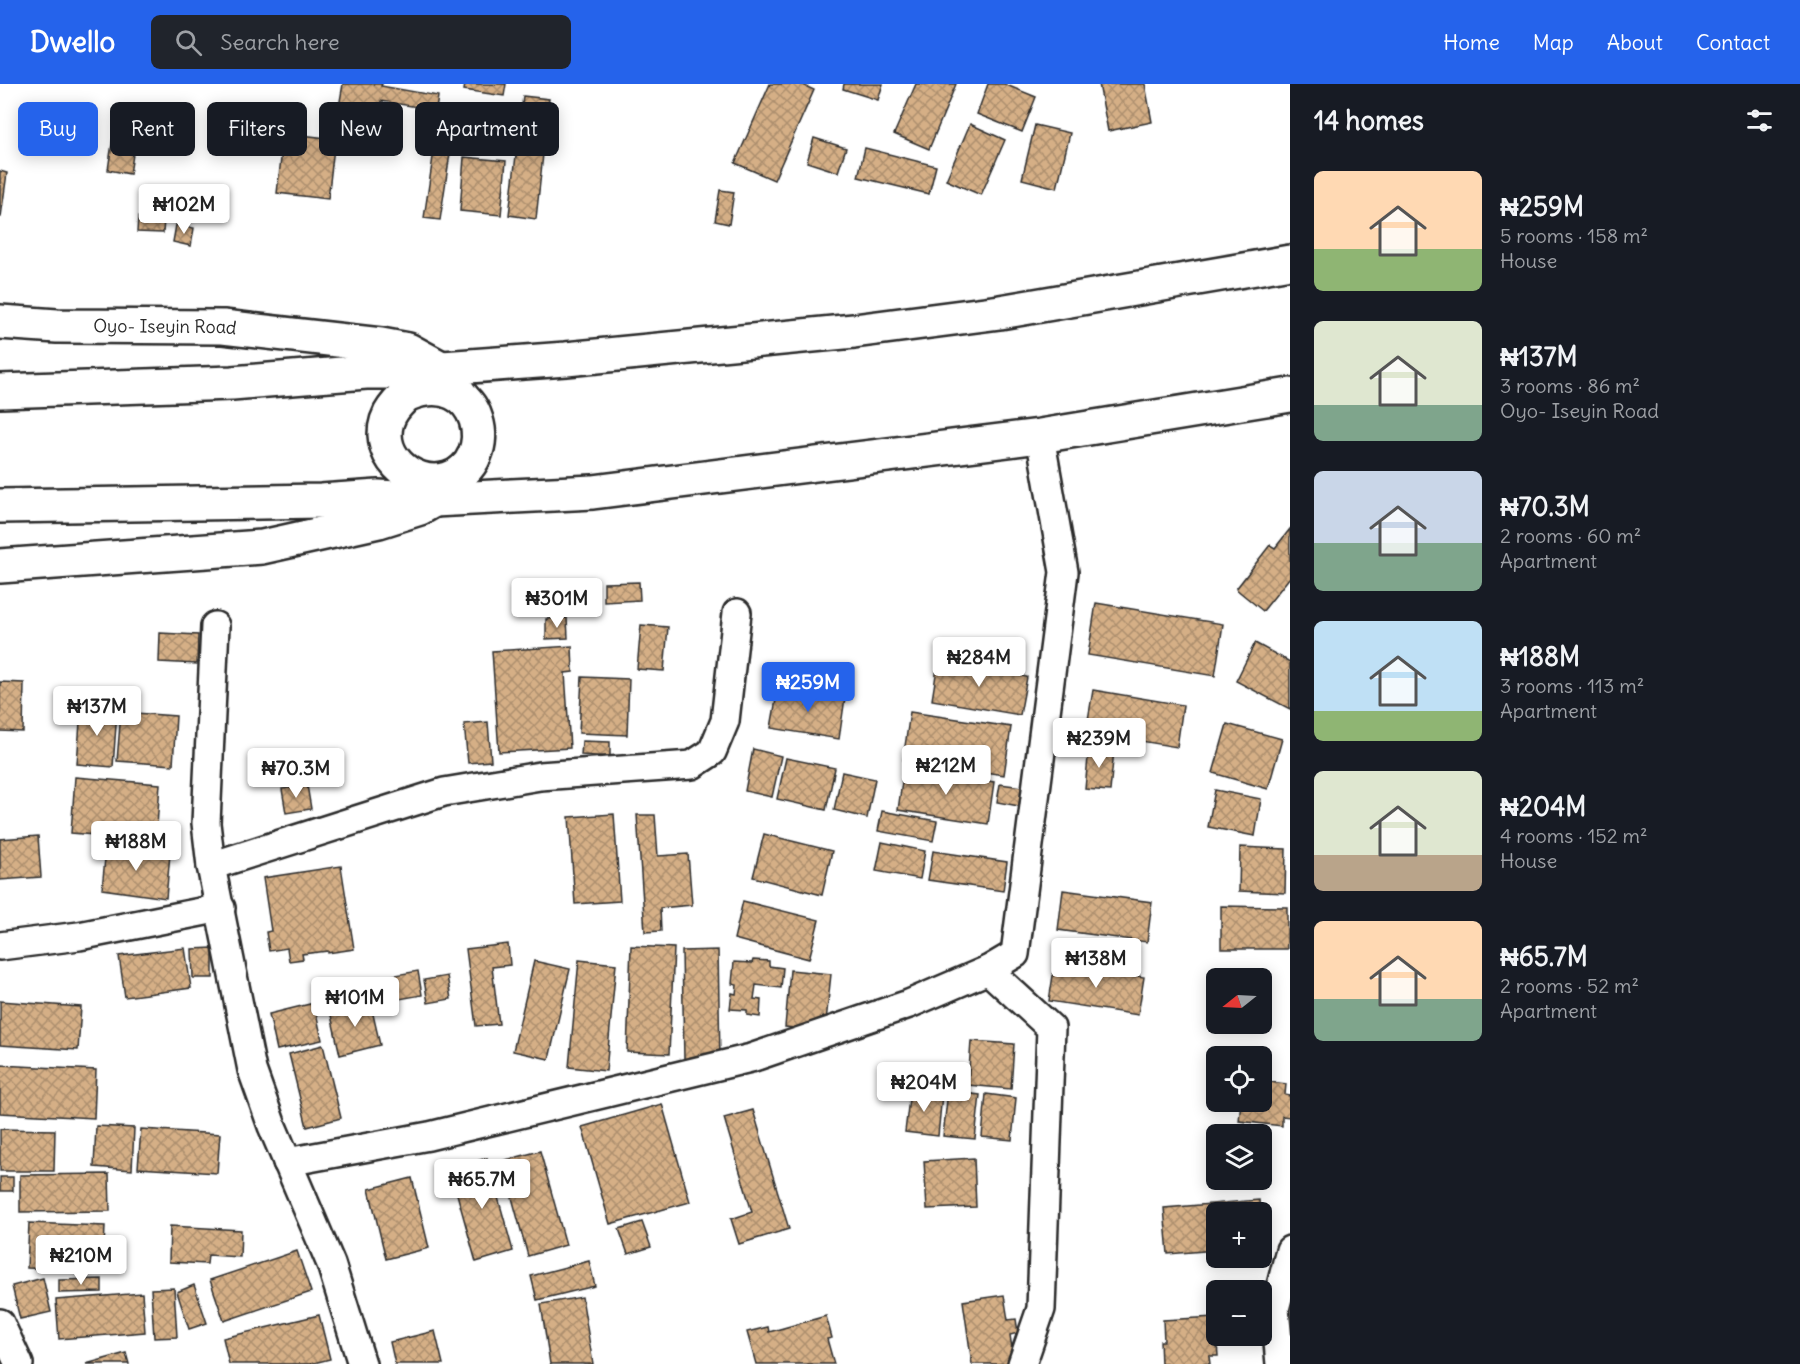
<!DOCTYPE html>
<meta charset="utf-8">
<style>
body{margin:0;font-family:Delius,sans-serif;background:#20242c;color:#f1f3f6;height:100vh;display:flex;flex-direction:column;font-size:22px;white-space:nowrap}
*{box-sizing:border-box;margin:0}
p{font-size:20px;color:#9ea1a6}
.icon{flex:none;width:33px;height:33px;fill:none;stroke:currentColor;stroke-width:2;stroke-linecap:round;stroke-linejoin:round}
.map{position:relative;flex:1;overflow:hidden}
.details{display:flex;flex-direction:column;background:#171b24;width:510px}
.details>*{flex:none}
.hud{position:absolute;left:18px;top:18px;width:570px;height:54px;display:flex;gap:12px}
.needle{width:39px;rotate:252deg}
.controls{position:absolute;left:1206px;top:884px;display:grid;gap:12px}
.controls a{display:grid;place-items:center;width:66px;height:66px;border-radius:9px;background:#171b24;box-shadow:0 3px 15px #0003;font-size:30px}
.price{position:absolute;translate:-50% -51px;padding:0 14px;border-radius:6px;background:#fff;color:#222;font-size:20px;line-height:39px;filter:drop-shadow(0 2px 3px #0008)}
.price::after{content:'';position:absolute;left:50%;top:36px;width:18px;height:14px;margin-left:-9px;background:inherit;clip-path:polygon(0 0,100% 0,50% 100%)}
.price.active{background:#2563eb;color:#fff}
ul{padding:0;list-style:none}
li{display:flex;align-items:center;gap:18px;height:150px;padding:0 24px}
li span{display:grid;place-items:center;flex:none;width:168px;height:120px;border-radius:9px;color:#555}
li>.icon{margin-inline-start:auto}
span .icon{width:72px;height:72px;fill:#fffc;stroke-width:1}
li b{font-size:26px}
h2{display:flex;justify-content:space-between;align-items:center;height:72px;padding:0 24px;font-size:26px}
.pill{padding:0 21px;border-radius:9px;background:#171b24;box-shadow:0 3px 15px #0003;font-size:21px;line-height:54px}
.pill.active{background:#2563eb;color:#fff}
header{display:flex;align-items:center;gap:36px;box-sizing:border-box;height:84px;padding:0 30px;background:#2563eb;color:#fff}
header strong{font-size:28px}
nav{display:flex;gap:33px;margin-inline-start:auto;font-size:21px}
.search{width:420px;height:54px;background:#20242c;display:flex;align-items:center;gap:15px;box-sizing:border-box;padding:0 21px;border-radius:9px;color:#9ea1a6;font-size:22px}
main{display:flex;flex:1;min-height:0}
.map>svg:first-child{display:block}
.building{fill:url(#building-cross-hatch);stroke:#2b2b2b;stroke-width:1.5}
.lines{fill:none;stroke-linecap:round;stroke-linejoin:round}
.minor-casing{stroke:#2b2b2b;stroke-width:32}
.primary-casing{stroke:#2b2b2b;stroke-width:38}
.motorway-casing{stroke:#2b2b2b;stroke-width:38}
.minor{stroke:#fff;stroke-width:27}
.primary{stroke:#fff;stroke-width:33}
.motorway{stroke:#fff;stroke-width:33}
.labels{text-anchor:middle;stroke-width:4.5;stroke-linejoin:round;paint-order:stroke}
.street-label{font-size:18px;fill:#2b2b2b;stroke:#fff}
</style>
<header>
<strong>Dwello</strong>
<div class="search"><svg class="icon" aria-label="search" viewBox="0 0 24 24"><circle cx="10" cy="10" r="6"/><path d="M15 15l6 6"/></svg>Search here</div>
<nav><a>Home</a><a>Map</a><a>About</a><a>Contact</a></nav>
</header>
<main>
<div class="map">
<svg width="1290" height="1280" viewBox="0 0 1290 1280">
<defs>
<pattern id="building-cross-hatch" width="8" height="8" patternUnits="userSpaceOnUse" patternTransform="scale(1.5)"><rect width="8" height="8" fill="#d5af86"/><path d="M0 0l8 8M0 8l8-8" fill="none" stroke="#ad8f6e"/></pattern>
</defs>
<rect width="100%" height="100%" fill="#fff"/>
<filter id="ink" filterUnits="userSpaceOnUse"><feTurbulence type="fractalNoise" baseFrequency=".0167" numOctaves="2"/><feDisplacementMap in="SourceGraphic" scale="12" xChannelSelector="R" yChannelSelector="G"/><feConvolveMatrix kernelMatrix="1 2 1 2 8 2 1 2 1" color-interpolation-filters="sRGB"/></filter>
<g filter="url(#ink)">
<!-- building -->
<g class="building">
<path d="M343,0H382L381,2L438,12L436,26L381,17L379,29L339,23Z"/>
<path d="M465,0H506L504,12L464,6Z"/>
<path d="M770,0H801L814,6L774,96L735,79Z"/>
<path d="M844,0H883L878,16L843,5Z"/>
<path d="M916,0H956L929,65L894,50Z"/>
<path d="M988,0H1004L1036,13L1022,48L977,30Z"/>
<path d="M1099,0H1145L1152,38L1108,47Z"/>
<path d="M523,12L549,15L536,135L509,131Z"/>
<path d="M439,33L455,36L440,136L424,134Z"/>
<path d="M115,40L137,44L130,90L108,86Z"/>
<path d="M970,40L1005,56L981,111L946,96Z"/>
<path d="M1035,41L1070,49L1057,104L1022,95Z"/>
<path d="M284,49L335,55L328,115L277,109Z"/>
<path d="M814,54L846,64L838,88L807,78Z"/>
<path d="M865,64L936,82L929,110L858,93Z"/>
<path d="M464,73L506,77L501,131L460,127Z"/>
<path d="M0,87L7,89L1,133H0Z"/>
<path d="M720,106L734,108L729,140L715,137Z"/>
<path d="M138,133L164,135L163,149L137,148Z"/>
<path d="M176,141L194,144L191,162L173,158Z"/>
<path d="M1290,445V493L1263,527L1236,505L1270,461L1275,464Z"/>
<path d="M639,498L640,516L604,518V499Z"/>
<path d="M1096,519L1223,540L1215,592L1088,571Z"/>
<path d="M567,534L568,554L546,555V535Z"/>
<path d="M641,541L668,543L664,587L637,585Z"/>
<path d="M160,549L198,551L197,580L159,578Z"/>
<path d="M1255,559L1290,578V625L1236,597Z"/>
<path d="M572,562L573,588L565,589L570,664L499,668L492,567Z"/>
<path d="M938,578L1027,593L1020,631L932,616Z"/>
<path d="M582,593L629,595L627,651L579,649Z"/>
<path d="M0,598L24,599L23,648L0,647Z"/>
<path d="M778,604L845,614L839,655L771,644Z"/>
<path d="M1093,606L1183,621L1177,663L1086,648Z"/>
<path d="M81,624L117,627L113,683L77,680Z"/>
<path d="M121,628L176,632L173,681L117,677Z"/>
<path d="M910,628L1011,643L1004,691L903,676Z"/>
<path d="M488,638L491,677L468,679L464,640Z"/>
<path d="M1227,640L1282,655L1268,705L1213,689Z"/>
<path d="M582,657L610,658V673L581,671Z"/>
<path d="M1089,663L1114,666L1110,707L1085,705Z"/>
<path d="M753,665L781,672L772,713L745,707Z"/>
<path d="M786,674L835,684L826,726L777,715Z"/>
<path d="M904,684L994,698L988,740L898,726Z"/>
<path d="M842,688L875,695L867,734L834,726Z"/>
<path d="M75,693L160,700L156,756L71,749Z"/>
<path d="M1000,700L1022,703L1019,722L997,718Z"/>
<path d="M307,701L311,725L286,729L282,705Z"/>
<path d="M1215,706L1261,715L1255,752L1208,743Z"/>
<path d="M882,727L937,737L933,757L878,747Z"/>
<path d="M614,730L620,817L575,820L569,733Z"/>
<path d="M637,731H655L658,772L688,770L692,821L660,824L661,847L645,848Z"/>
<path d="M764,750L832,767L822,811L753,793Z"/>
<path d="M38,752L41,793L0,796V755Z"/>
<path d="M882,758L925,767L920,795L876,787Z"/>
<path d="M1240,763L1286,765L1285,809L1239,807Z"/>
<path d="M106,764L170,770L166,814L102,805Z"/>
<path d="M933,767L1007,778L1003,807L928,796Z"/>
<path d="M341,782L354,865L328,869V867L302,870L303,875L289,877L287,864L269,867L266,848L271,847L263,794Z"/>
<path d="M1063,806L1152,818L1147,858L1058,846Z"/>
<path d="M743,817L819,836L809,875L734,855Z"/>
<path d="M1221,822L1287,823V865H1221Z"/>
<path d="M508,860L510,881L492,883L499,940L476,942L466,865Z"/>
<path d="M631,862L674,864L669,970L627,968Z"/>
<path d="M185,864L191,904L125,913L119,872Z"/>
<path d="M213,864V894H193L192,865Z"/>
<path d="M718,866L720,975L684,976L682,867Z"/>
<path d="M579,876L616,880L606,987L569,983Z"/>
<path d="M753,876L769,877V882L783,884L781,904L756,901L754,915L761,916L760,933L747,931V926L730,925L732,909L736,910L737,901L732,900L734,878L752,879Z"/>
<path d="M534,877L570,885L549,975L513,967Z"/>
<path d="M1055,879L1144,893L1138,931L1049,917Z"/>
<path d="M790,886L831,890L825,947L785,943Z"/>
<path d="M418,887L422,911L394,916L390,892Z"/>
<path d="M447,892L451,915L428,919L424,896Z"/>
<path d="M0,917L81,923L78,966L0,961Z"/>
<path d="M370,917L380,961L340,971L330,927Z"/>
<path d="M314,919L322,956L277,966L269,930Z"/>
<path d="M971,957L1014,960L1011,1005L968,1001Z"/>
<path d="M323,961L341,1034L307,1043L289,970Z"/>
<path d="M0,981L96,986L94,1034L0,1029Z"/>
<path d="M1262,997L1286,1000L1285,1011L1290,1012V1033L1282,1032V1042L1239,1037L1241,1017H1262Z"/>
<path d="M910,1006L942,1010L938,1052L905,1048Z"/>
<path d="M948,1007L980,1011L975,1055L943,1052Z"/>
<path d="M986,1010L1016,1014L1012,1056L982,1053Z"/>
<path d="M662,1020L690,1118L610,1140L582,1043Z"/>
<path d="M753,1026L789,1145L739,1160L731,1135L752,1128L724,1034Z"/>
<path d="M96,1042L134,1044L132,1086L94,1083Z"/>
<path d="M0,1045L55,1046L54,1087H0Z"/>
<path d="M141,1045L220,1050L217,1089L138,1084Z"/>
<path d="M540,1067L566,1161L528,1172L502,1077Z"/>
<path d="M487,1074L513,1167L476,1178L450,1085Z"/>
<path d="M974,1074L976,1123L927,1125L924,1077Z"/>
<path d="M109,1090L110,1127L20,1128V1091Z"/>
<rect x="0" y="1093" width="13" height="14"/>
<path d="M412,1094L429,1164L386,1175L369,1105Z"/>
<path d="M1259,1116L1260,1128H1216V1166L1168,1170L1164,1124Z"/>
<path d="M642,1138L651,1163L628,1170L619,1145Z"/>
<path d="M29,1139L105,1142L103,1187L27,1184Z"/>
<path d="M170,1142L241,1146L240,1173L208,1171L207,1180L169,1178Z"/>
<path d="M297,1167L311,1208L224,1237L210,1196Z"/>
<path d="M589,1177L595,1202L537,1216L531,1192Z"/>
<path d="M43,1194L51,1228L20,1235L12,1202Z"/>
<path d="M102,1195V1208L59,1209V1196Z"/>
<path d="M194,1201L207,1239L189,1245L177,1208Z"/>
<path d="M174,1204L177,1253L154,1254L151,1205Z"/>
<path d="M142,1209L145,1248L59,1255L56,1216Z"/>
<path d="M1004,1211L1008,1236L1016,1235L1018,1249L1010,1251L1014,1278L999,1280H972L963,1217Z"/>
<path d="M582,1213L593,1280H550L541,1220Z"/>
<path d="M319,1231L330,1275L310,1280H229L223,1254Z"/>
<path d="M826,1232L832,1254L827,1255L834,1280H756L747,1248L768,1243L769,1248Z"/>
<path d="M1215,1233L1218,1272H1209L1210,1280H1161L1160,1257H1164L1163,1236Z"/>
<path d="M435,1247L443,1280H395L390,1258Z"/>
<path d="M126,1269L129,1280H86Z"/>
</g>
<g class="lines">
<!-- minor casing -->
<g class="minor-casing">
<g id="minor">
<path d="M215,542L206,739L211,782L252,986L272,1042L331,1180L362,1280"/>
<path d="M211,782L444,708L540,692L692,681L712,668L725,637L737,529"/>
<path d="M0,862L79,852L221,824"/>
<path d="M988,886L1051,944L1041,1225L1022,1280"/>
<path d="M287,1078L429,1052L751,974L909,920L988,886L1015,870L1064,488L1040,352"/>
<path d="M0,1239L19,1280"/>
<path d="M1280,1280L1275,1225L1290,1166"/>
</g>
</g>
<!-- primary casing -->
<g class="primary-casing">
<g id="primary">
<path id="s1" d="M0,238L57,242L223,243L381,261L408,266L441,284L464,316"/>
<path d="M408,310C483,281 501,379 448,395C410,406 371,367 390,330C400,312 425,296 441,284"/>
<path d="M0,482L262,463L379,437L420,424L434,416L464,386"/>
</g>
</g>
<!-- motorway casing -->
<g class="motorway-casing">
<g id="motorway">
<path d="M0,307L232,299L366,288H388L566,275L854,247L1000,228L1290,178"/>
<path d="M0,422L321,417L378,413L434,416L593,408L1040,352L1290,311"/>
</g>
</g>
<!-- minor -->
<use href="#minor" class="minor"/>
<!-- primary -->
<use href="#primary" class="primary"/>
<!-- motorway -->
<use href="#motorway" class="motorway"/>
</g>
</g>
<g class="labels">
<!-- street labels -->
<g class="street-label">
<text dy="6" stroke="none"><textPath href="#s1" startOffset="165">Oyo- Iseyin Road</textPath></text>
</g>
</g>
</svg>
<div class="controls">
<a><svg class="needle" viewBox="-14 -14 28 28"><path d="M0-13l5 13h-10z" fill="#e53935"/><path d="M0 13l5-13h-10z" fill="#9ea1a6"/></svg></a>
<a><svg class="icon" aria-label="locate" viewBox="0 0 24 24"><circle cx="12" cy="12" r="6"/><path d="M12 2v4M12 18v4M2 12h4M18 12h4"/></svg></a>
<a><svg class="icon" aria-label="layers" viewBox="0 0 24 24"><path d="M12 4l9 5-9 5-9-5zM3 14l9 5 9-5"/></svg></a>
<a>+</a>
<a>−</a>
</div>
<b class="price" style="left:184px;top:151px">₦102M</b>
<b class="price" style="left:557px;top:545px">₦301M</b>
<b class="price" style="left:979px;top:604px">₦284M</b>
<b class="price active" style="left:808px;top:629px">₦259M</b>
<b class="price" style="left:97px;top:653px">₦137M</b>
<b class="price" style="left:1099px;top:685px">₦239M</b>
<b class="price" style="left:946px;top:712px">₦212M</b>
<b class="price" style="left:296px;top:715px">₦70.3M</b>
<b class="price" style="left:136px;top:788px">₦188M</b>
<b class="price" style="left:1096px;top:905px">₦138M</b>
<b class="price" style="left:355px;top:944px">₦101M</b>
<b class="price" style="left:924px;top:1029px">₦204M</b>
<b class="price" style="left:482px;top:1126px">₦65.7M</b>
<b class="price" style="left:81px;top:1202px">₦210M</b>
<div class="hud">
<a class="pill active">Buy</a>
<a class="pill">Rent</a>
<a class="pill">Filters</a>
<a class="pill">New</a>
<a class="pill">Apartment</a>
</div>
</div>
<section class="details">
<h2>14 homes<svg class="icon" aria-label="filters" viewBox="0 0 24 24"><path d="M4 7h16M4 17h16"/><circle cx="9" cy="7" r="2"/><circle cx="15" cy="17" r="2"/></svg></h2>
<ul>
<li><span style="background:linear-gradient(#ffd9b3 65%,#8fb573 0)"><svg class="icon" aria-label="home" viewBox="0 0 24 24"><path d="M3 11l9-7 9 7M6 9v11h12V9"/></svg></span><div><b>₦259M</b><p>5 rooms · 158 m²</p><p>House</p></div></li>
<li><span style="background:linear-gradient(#dfe7d0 70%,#7fa58c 0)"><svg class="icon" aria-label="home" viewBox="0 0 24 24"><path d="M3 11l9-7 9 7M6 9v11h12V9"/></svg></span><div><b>₦137M</b><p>3 rooms · 86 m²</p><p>Oyo- Iseyin Road</p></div></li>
<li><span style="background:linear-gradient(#c9d6e8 60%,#7fa58c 0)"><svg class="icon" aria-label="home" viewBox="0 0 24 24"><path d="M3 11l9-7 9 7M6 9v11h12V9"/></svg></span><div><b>₦70.3M</b><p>2 rooms · 60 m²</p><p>Apartment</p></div></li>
<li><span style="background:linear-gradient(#bfe0f5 75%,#8fb573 0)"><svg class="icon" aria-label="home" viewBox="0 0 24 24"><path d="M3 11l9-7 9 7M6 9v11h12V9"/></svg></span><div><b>₦188M</b><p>3 rooms · 113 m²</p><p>Apartment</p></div></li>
<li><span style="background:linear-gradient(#dfe7d0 70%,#b9a48a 0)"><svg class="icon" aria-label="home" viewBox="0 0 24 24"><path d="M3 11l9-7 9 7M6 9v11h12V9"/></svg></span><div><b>₦204M</b><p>4 rooms · 152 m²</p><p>House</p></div></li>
<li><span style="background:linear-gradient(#ffd9b3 65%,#7fa58c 0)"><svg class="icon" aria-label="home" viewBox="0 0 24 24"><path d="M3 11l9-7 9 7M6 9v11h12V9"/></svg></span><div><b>₦65.7M</b><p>2 rooms · 52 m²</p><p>Apartment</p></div></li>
</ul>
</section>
</main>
